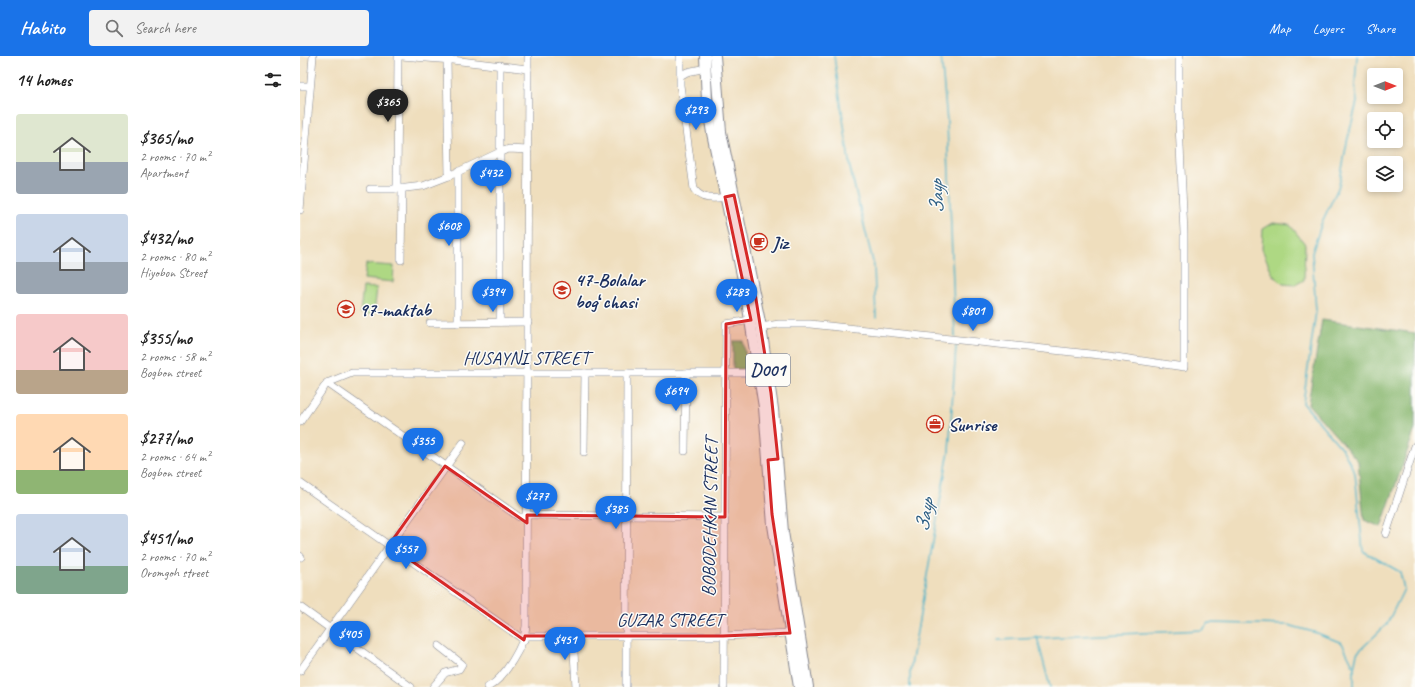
<!DOCTYPE html>
<meta charset="utf-8">
<style>
body{margin:0;font-family:Caveat,sans-serif;background:#f2f2f2;color:#222;height:100vh;display:flex;flex-direction:column;font-size:15px;white-space:nowrap}
*{box-sizing:border-box;margin:0}
p{font-size:13px;color:#767676}
.icon{flex:none;width:22px;height:22px;fill:none;stroke:currentColor;stroke-width:2;stroke-linecap:round;stroke-linejoin:round}
.map{position:relative;flex:1;overflow:hidden}
.panel{display:flex;flex-direction:column;background:#fff;width:300px}
.panel>*{flex:none}
.needle{width:26px;rotate:90deg}
.buttons{position:absolute;left:1067px;top:12px;display:grid;gap:8px}
.buttons a{display:grid;place-items:center;width:36px;height:36px;border-radius:4px;background:#fff;box-shadow:0 2px 6px #0003;font-size:20px}
.price{position:absolute;translate:-50% -34px;padding:0 9px;border-radius:14px;background:#1a73e8;color:#fff;font-size:13px;line-height:26px;filter:drop-shadow(0 1px 2px #0008)}
.price::after{content:'';position:absolute;left:50%;top:24px;width:12px;height:9px;margin-left:-6px;background:inherit;clip-path:polygon(0 0,100% 0,50% 100%)}
.price.selected{background:#222;color:#fff}
ul{padding:0;list-style:none}
li{display:flex;align-items:center;gap:12px;height:100px;padding:0 16px}
li span{display:grid;place-items:center;flex:none;width:112px;height:80px;border-radius:4px;color:#555}
li>.icon{margin-inline-start:auto}
span .icon{width:48px;height:48px;fill:#fffc;stroke-width:1}
li b{font-size:17px}
h2{display:flex;justify-content:space-between;align-items:center;height:48px;padding:0 16px;font-size:17px}
header{display:flex;align-items:center;gap:24px;box-sizing:border-box;height:56px;padding:0 20px;background:#1a73e8;color:#fff}
header strong{font-size:19px}
nav{display:flex;gap:22px;margin-inline-start:auto;font-size:14px}
.search{width:280px;height:36px;background:#f2f2f2;display:flex;align-items:center;gap:10px;box-sizing:border-box;padding:0 14px;border-radius:4px;color:#767676;font-size:15px}
main{display:flex;flex:1;min-height:0}
.map>svg:first-child{display:block}
.green{fill:#aed883;stroke:#648470}
.forest{fill:#8ab871;stroke:#527468}
.lines{fill:none;stroke-linecap:round;stroke-linejoin:round}
.stream{stroke:#4ab2c8;stroke-width:1.5}
.minor-casing{stroke:#85868e;stroke-width:8}
.highway-casing{stroke:#85868e;stroke-width:12}
.minor{stroke:#fff;stroke-width:7}
.highway{stroke:#fff;stroke-width:10}
.marked{fill:#d62828;fill-opacity:0.2;stroke:#d62828;stroke-width:3;stroke-linejoin:round}
.labels{text-anchor:middle;stroke-width:3;stroke-linejoin:round;paint-order:stroke}
.shield{fill:#fdfcf7;stroke:#5f6c8c;stroke-width:1}
.shield-label{font-size:18px;font-weight:bold;fill:#1b2f5e}
.poi-label{font-size:19px;font-weight:bold;fill:#1b2f5e;stroke:#fdfcf7;text-anchor:start}
.street-label{font-size:19px;fill:#1b2f5e;stroke:#fdfcf7}
.water-label{font-size:20px;font-style:italic;fill:#2b5d83;stroke:#fdfcf7}
</style>
<header>
<strong>Habito</strong>
<div class="search"><svg class="icon" aria-label="search" viewBox="0 0 24 24"><circle cx="10" cy="10" r="6"/><path d="M15 15l6 6"/></svg>Search here</div>
<nav><a>Map</a><a>Layers</a><a>Share</a></nav>
</header>
<main>
<section class="panel">
<h2>14 homes<svg class="icon" aria-label="filters" viewBox="0 0 24 24"><path d="M4 7h16M4 17h16"/><circle cx="9" cy="7" r="2"/><circle cx="15" cy="17" r="2"/></svg></h2>
<ul>
<li><span style="background:linear-gradient(#dfe7d0 60%,#9aa5b1 0)"><svg class="icon" aria-label="home" viewBox="0 0 24 24"><path d="M3 11l9-7 9 7M6 9v11h12V9"/></svg></span><div><b>$365/mo</b><p>2 rooms · 70 m²</p><p>Apartment</p></div></li>
<li><span style="background:linear-gradient(#c9d6e8 60%,#9aa5b1 0)"><svg class="icon" aria-label="home" viewBox="0 0 24 24"><path d="M3 11l9-7 9 7M6 9v11h12V9"/></svg></span><div><b>$432/mo</b><p>2 rooms · 80 m²</p><p>Hiyobon Street</p></div></li>
<li><span style="background:linear-gradient(#f6c9c9 70%,#b9a48a 0)"><svg class="icon" aria-label="home" viewBox="0 0 24 24"><path d="M3 11l9-7 9 7M6 9v11h12V9"/></svg></span><div><b>$355/mo</b><p>2 rooms · 58 m²</p><p>Bogbon street</p></div></li>
<li><span style="background:linear-gradient(#ffd9b3 70%,#8fb573 0)"><svg class="icon" aria-label="home" viewBox="0 0 24 24"><path d="M3 11l9-7 9 7M6 9v11h12V9"/></svg></span><div><b>$277/mo</b><p>2 rooms · 64 m²</p><p>Bogbon street</p></div></li>
<li><span style="background:linear-gradient(#c9d6e8 65%,#7fa58c 0)"><svg class="icon" aria-label="home" viewBox="0 0 24 24"><path d="M3 11l9-7 9 7M6 9v11h12V9"/></svg></span><div><b>$451/mo</b><p>2 rooms · 70 m²</p><p>Oromgoh street</p></div></li>
</ul>
</section>
<div class="map">
<svg width="1115" height="631" viewBox="0 0 1115 631">
<rect width="100%" height="100%" fill="#fdfcf7"/>
<filter id="ink" filterUnits="userSpaceOnUse"><feTurbulence type="fractalNoise" baseFrequency=".025" numOctaves="2"/><feDisplacementMap in="SourceGraphic" scale="8" xChannelSelector="R" yChannelSelector="G"/><feConvolveMatrix kernelMatrix="1 2 1 2 8 2 1 2 1" color-interpolation-filters="sRGB"/></filter>
<filter id="wash" filterUnits="userSpaceOnUse"><feTurbulence type="fractalNoise" baseFrequency=".012" numOctaves="4" result="noise"/><feDisplacementMap in="SourceGraphic" scale="16" xChannelSelector="R" yChannelSelector="G"/><feGaussianBlur stdDeviation="0.9" result="paint"/><feColorMatrix in="noise" values="0 0 0 0 0 0 0 0 0 0 0 0 0 0 0 0 0 1.4 0 .05"/><feComposite in="paint" operator="in"/></filter>
<g filter="url(#wash)">
<rect width="100%" height="100%" fill="#efdebd"/>
<!-- green -->
<g class="green">
<path d="M973,167L990,169L1005,188L1004,224L995,229L983,228L973,219L962,193L963,173Z"/>
<path d="M66,208L94,210L93,226L64,223Z"/>
<path d="M63,231L77,232L74,259L60,257Z"/>
</g>
<!-- forest -->
<g class="forest">
<path d="M1022,264L1115,277V373L1081,471L1064,464L1058,405L1008,348Z"/>
<path d="M433,285H443L448,313H433Z"/>
</g>
<g class="lines">
<!-- stream -->
<g class="stream">
<path d="M534,0L550,112L574,210L576,262"/>
<path d="M641,0L647,65L655,281"/>
<path d="M737,581L750,631"/>
<path d="M698,584L902,574L909,567L988,569L1017,577L1042,587L1054,611"/>
<path d="M610,631V615L649,395L656,290"/>
<path d="M1054,631V611L1057,597L1087,568L1104,533L1100,516L1063,495L1055,417L1043,394L1003,347L1016,255L1012,197L1022,166L1039,130L1047,86L1057,46L1055,27L1057,0"/>
</g>
</g>
</g>
<g filter="url(#ink)">
<g class="lines">
<!-- minor casing -->
<g class="minor-casing">
<g id="minor">
<path d="M101,0L152,4L228,13"/>
<path d="M380,0V29L394,133C401,144 414,143 425,141"/>
<path d="M147,4L149,120"/>
<path d="M380,20L387,16L406,12"/>
<path d="M0,30H10"/>
<path d="M158,115V267"/>
<path d="M70,133H97L123,130L149,120L200,96L209,93L228,94"/>
<path d="M97,133L98,0"/>
<path d="M0,154L13,0"/>
<path d="M101,204L102,132"/>
<path d="M200,266V9"/>
<path d="M130,267L228,266"/>
<path d="M461,271L479,268H510L809,300L884,311V177L879,68V0"/>
<path d="M27,327L52,317H459"/>
<path d="M27,327L219,461H227"/>
<path d="M0,366L27,327"/>
<path d="M385,395L386,317"/>
<path d="M284,396L285,317"/>
<path d="M0,427L224,584"/>
<path d="M227,459L425,461"/>
<path d="M1086,478L1115,390"/>
<path d="M0,500L1,501"/>
<path d="M0,551L111,631"/>
<path d="M273,579L276,631"/>
<path d="M225,580H423L490,577"/>
<path d="M0,615L163,387"/>
<path d="M133,631L145,617L159,613L162,608L139,590"/>
<path d="M188,631C204,623 225,588 226,570L228,0"/>
<path d="M326,631L327,317"/>
<path d="M424,631L426,268L451,264"/>
</g>
</g>
<!-- highway casing -->
<g class="highway-casing">
<g id="highway">
<path d="M405,0L407,45L412,77L445,233L464,351L473,469L499,631"/>
<path d="M415,0L421,76L461,271L473,353L483,476L508,631"/>
</g>
</g>
<!-- minor -->
<use href="#minor" class="minor"/>
<!-- highway -->
<use href="#highway" class="highway"/>
</g>
</g>
<!-- marked area -->
<path class="marked" d="M434,139L455,237L471,337L478,403L468,404L472,458L490,577L423,580H225L224,584L89,489L145,410L227,467V459L425,461L426,268L451,264L425,141Z"/>
<!-- icons -->
<defs>
<g id="cafe-ring" transform="scale(0.9)"><circle r="9.5" fill="#fdfcf7" stroke="#c8321e" stroke-width="1.5"/><path d="M-5.5-4.5H6V0H3Q3 3.5 0 3.5H-2.5Q-5.5 3.5-5.5 0ZM3-3.2v2h1.7v-2ZM-6 4.5H4V6H-6Z" fill="#c8321e"/></g>
<g id="school-ring" transform="scale(0.9)"><circle r="9.5" fill="#fdfcf7" stroke="#c8321e" stroke-width="1.5"/><path d="M0-5L7-2L0 1L-7-2ZM-4 1L0 2.5L4 1V4Q0 6-4 4Z" fill="#c8321e"/></g>
<g id="office-ring" transform="scale(0.9)"><circle r="9.5" fill="#fdfcf7" stroke="#c8321e" stroke-width="1.5"/><path d="M-6-3h4V-5.5h4V-3h4V5H-6ZM-1-4.5V-3h2v-1.5ZM-6 0V1H6V0Z" fill="#c8321e"/></g>
</defs>
<g fill-rule="evenodd">
<use href="#cafe-ring" x="459" y="186"/>
<use href="#school-ring" x="262" y="234"/>
<use href="#school-ring" x="46" y="253"/>
<use href="#office-ring" x="635" y="368"/>
</g>
<g class="labels">
<!-- shield labels -->
<rect class="shield" x="446" y="298" width="44" height="32" rx="3"/>
<g class="shield-label">
<text x="468" y="320">D001</text>
</g>
<!-- poi labels -->
<g class="poi-label">
<text x="472" y="193">Jiz</text>
<text x="275" y="230">47-Bolalar<tspan x="275" dy="22">bogʻchasi</tspan></text>
<text x="59" y="260">97-maktab</text>
<text x="648" y="375">Sunrise</text>
</g>
<!-- street labels -->
<g class="street-label">
<text x="226" y="308">HUSAYNI STREET</text>
<text transform="translate(409 461) rotate(-89)" y="7">BOBODEHKAN STREET</text>
<text x="370" y="570">GUZAR STREET</text>
</g>
<!-- water labels -->
<g class="water-label">
<text transform="translate(636 141) rotate(-92)" y="7">Заур</text>
<text transform="translate(624 459) rotate(-80)" y="7">Заур</text>
</g>
</g>
</svg>
<div class="buttons">
<a><svg class="needle" viewBox="-14 -14 28 28"><path d="M0-13l5 13h-10z" fill="#e53935"/><path d="M0 13l5-13h-10z" fill="#767676"/></svg></a>
<a><svg class="icon" aria-label="locate" viewBox="0 0 24 24"><circle cx="12" cy="12" r="6"/><path d="M12 2v4M12 18v4M2 12h4M18 12h4"/></svg></a>
<a><svg class="icon" aria-label="layers" viewBox="0 0 24 24"><path d="M12 4l9 5-9 5-9-5zM3 14l9 5 9-5"/></svg></a>
</div>
<b class="price selected" style="left:88px;top:67px">$365</b>
<b class="price" style="left:396px;top:75px">$293</b>
<b class="price" style="left:191px;top:138px">$432</b>
<b class="price" style="left:149px;top:191px">$608</b>
<b class="price" style="left:193px;top:257px">$394</b>
<b class="price" style="left:437px;top:257px">$283</b>
<b class="price" style="left:673px;top:276px">$801</b>
<b class="price" style="left:376px;top:356px">$694</b>
<b class="price" style="left:123px;top:406px">$355</b>
<b class="price" style="left:237px;top:461px">$277</b>
<b class="price" style="left:316px;top:474px">$385</b>
<b class="price" style="left:106px;top:514px">$557</b>
<b class="price" style="left:50px;top:599px">$405</b>
<b class="price" style="left:265px;top:605px">$451</b>
</div>
</main>
